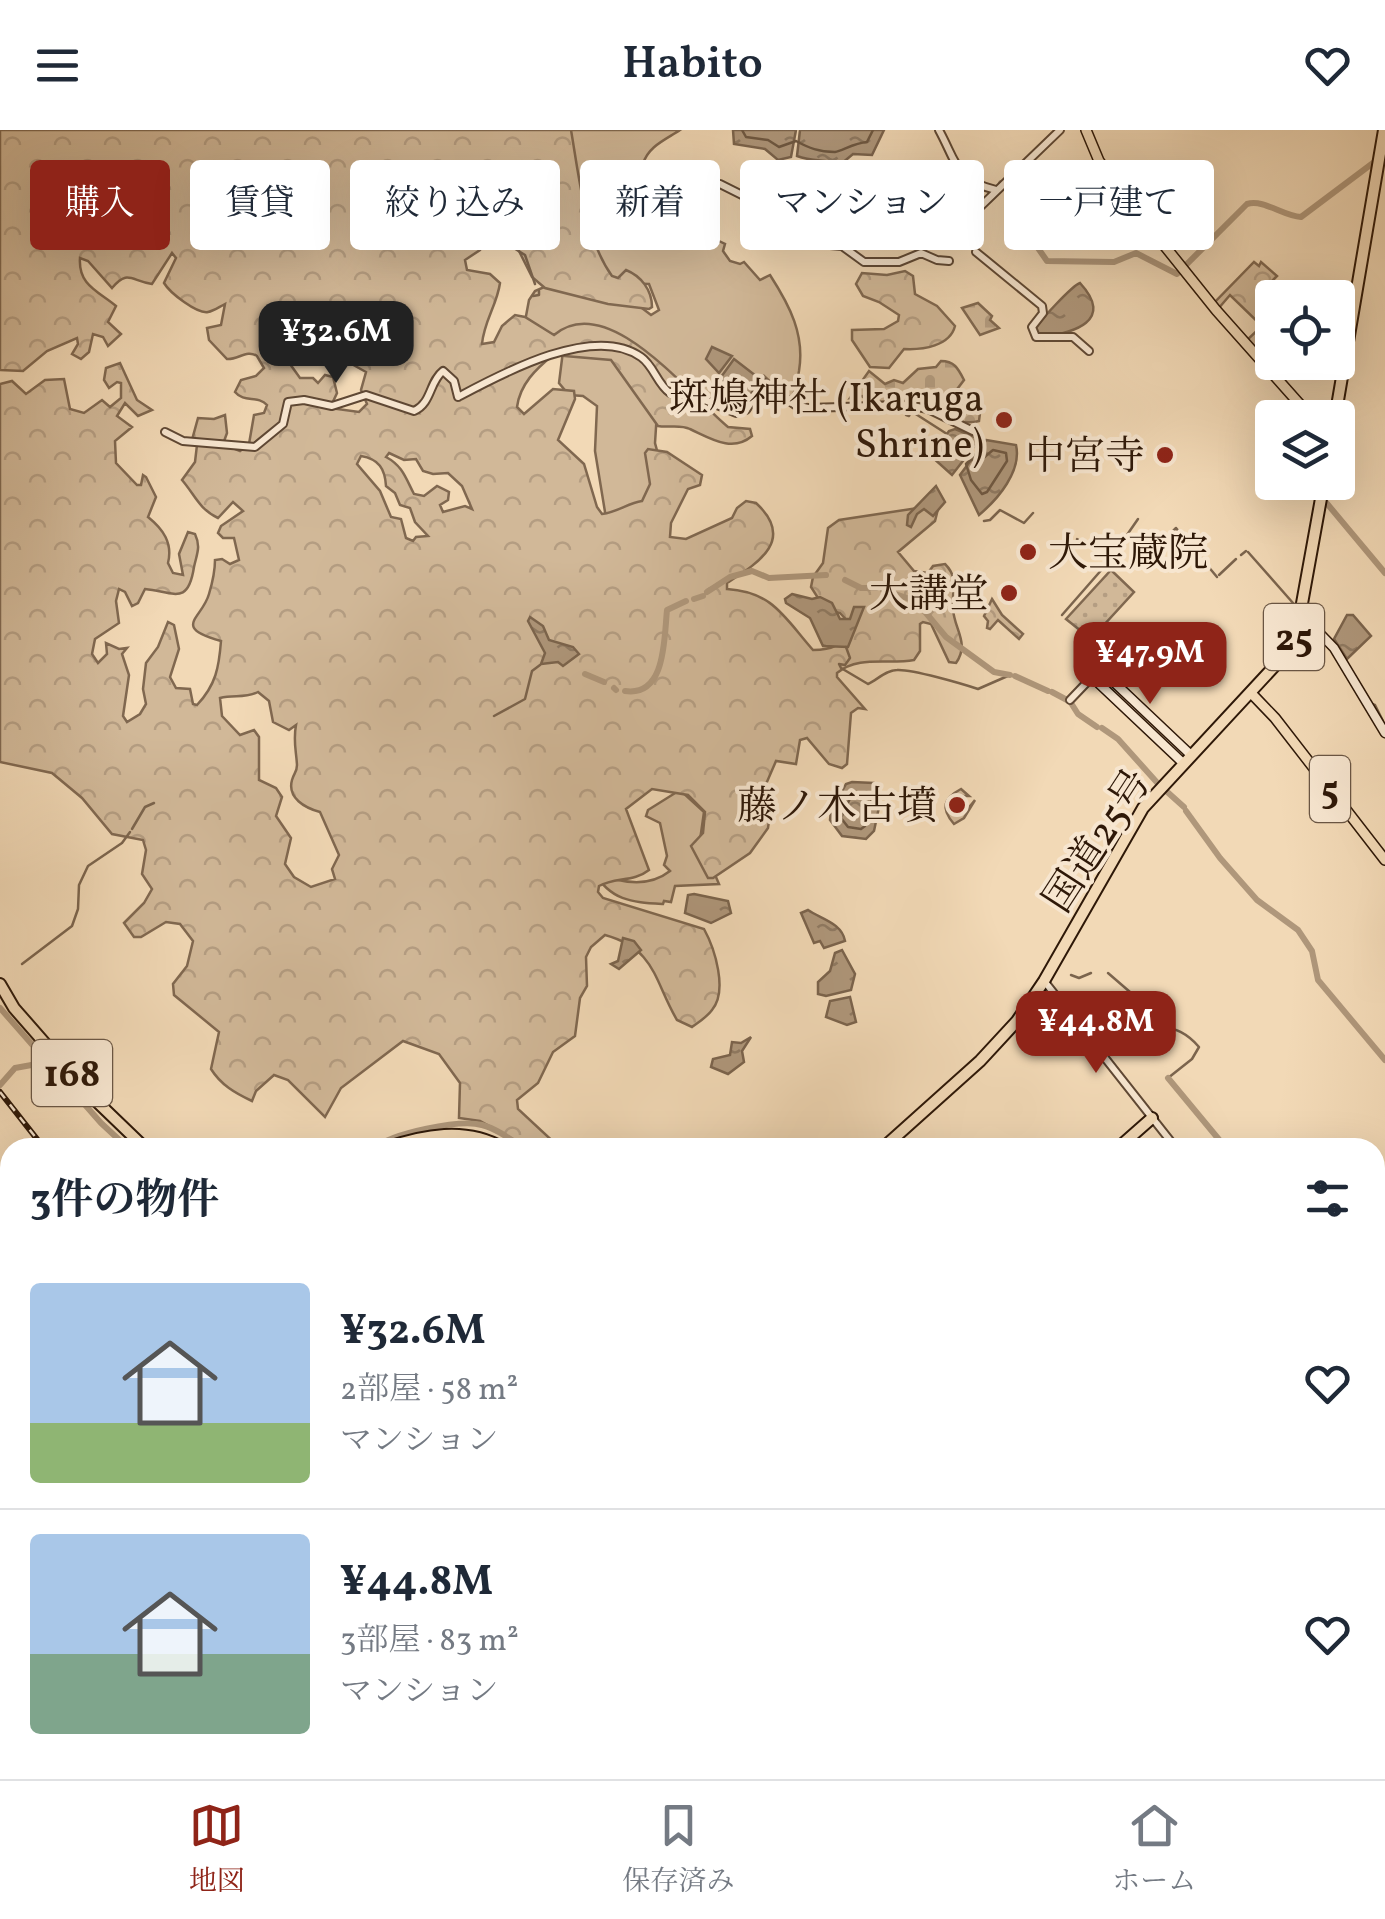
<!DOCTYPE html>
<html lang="ja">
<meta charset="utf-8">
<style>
body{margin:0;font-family:Vollkorn,"Noto Serif JP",serif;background:#f2f2f3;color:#1f2937;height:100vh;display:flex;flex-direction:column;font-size:38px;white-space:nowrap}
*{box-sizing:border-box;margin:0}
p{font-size:32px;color:#747a83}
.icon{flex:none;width:55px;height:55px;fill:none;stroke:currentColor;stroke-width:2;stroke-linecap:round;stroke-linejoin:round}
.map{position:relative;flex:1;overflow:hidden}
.details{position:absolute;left:0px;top:1008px;width:1385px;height:642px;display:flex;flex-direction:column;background:#fff;border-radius:30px 30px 0 0;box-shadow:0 10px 40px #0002}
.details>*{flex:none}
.guide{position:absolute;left:30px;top:30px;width:1325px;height:90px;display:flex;gap:20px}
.buttons{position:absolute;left:1255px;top:150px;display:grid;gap:20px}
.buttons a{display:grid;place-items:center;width:100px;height:100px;border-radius:10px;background:#fff;box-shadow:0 10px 40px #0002;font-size:50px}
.price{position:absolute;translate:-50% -85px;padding:0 22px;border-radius:20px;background:#8f2418;color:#fff;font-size:32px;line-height:65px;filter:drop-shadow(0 2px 5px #0008)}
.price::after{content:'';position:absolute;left:50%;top:60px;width:30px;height:22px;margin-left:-15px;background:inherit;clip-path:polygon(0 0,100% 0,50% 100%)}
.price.selected{background:#222;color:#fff}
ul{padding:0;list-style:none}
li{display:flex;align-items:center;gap:30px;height:250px;padding:0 30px}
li+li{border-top:2px solid #e0e1e3}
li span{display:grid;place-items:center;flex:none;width:280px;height:200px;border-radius:10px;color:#555}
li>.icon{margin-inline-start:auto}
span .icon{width:120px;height:120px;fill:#fffc;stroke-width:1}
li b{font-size:42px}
h2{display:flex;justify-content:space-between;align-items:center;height:120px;padding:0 30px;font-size:42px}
.pill{padding:0 35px;border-radius:10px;background:#fff;box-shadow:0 10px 40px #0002;font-size:35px;line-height:90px}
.pill.selected{background:#8f2418;color:#fff}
header{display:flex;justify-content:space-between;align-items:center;height:130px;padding:0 30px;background:#fff;font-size:45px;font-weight:600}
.tab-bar{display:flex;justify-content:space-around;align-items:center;height:140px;border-top:2px solid #e0e1e3;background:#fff;font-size:28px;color:#747a83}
.tab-bar a{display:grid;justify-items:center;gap:5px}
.tab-bar .selected{color:#8f2418}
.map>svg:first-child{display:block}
.grass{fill:#d1b898;stroke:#806850;stroke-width:2.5}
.forest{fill:url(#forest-crowns);stroke:#806850;stroke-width:2.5;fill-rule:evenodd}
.cemetery{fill:url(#cemetery-stones);stroke:#806850;stroke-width:2.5}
.garden{fill:url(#garden-dots);stroke:#806850;stroke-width:2.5}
.water{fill:url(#water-ripples);stroke:#7b644d;stroke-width:2.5}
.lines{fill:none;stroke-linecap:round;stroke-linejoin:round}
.shore{stroke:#6e5842;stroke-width:2.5}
.stream{stroke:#7b644d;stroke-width:2.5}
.river{stroke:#af977b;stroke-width:6}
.tertiary-casing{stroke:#5f4834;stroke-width:10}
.secondary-casing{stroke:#2e1808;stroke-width:11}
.primary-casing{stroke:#2e1808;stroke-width:12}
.trunk-casing{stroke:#2e1808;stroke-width:14}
.tertiary{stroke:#f7e6d0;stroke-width:6}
.secondary{stroke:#f7e6d0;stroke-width:8}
.primary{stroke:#f2d9b6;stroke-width:9}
.trunk{stroke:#f2d9b6;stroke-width:10}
.rail-casing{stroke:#2e1808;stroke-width:6}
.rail{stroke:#f7e6d0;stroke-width:2.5;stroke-dasharray:8;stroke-linecap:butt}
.poi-dot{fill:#8f2418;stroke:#f7e6d0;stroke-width:4}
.labels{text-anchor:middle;stroke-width:8;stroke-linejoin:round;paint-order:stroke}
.shield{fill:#f7e6d0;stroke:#6a5644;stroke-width:2.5}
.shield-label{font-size:38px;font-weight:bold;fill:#2e1808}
.poi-label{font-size:40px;fill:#2e1808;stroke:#f7e6d0;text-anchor:end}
.street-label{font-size:40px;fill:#2e1808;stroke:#f7e6d0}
</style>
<header><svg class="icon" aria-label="menu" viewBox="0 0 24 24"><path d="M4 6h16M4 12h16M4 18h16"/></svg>Habito<svg class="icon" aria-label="heart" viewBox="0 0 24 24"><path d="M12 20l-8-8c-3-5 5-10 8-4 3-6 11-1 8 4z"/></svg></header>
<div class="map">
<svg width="1385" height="1649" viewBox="0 0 1385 1649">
<defs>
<pattern id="forest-crowns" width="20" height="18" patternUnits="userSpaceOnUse" patternTransform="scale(2.5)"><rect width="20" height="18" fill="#d1b898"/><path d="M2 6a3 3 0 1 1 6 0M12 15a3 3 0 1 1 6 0" fill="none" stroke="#b49d82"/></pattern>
<pattern id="cemetery-stones" width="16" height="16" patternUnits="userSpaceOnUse" patternTransform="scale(2.5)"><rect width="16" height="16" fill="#d1b898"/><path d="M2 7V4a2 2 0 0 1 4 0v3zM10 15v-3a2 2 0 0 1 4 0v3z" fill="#b49d82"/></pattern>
<pattern id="garden-dots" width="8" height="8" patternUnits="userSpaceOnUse" patternTransform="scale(2.5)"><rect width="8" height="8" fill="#d1b898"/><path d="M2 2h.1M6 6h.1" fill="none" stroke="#b49d82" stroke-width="1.8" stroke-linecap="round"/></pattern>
<pattern id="water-ripples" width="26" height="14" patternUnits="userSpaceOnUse" patternTransform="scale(2.5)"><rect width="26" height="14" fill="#af977b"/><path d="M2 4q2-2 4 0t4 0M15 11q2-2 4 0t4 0" fill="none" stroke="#8f7a63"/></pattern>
</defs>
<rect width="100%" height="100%" fill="#f2d9b6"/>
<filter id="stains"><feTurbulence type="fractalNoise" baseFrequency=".002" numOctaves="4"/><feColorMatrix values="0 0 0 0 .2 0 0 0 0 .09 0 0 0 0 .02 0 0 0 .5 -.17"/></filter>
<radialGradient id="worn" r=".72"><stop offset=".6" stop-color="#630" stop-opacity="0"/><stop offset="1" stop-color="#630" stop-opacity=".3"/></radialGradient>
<!-- grass -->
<g class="grass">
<path d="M566,0H680C667,9 648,16 643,34L677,46L665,71L669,75L690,73L695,78V96L711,114L719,111L725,114L723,121L730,131L740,134L744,132L760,150L770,145C790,176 805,205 799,241C796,254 798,260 789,269L764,246L741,283L682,262L657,282L655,313L668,361L606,388L595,321L597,276L583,266L569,265L559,253L563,221L523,202L529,170L535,161L551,154L634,172L651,185L659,180L649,154L616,153L590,128Z"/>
<path d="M961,659L969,666H959L966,672V681L975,670L964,688L954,694C940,678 944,668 961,659Z"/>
<path d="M680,660L704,682L700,710L719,754L675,756L671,772L664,771L663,774C631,772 611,771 593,741C619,753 647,759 670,741L664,735L667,726L660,693L646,686L648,680Z"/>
</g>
<!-- forest -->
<g class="forest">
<path d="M0,0H571C579,46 585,109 612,146L618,148L626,140C641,146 652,160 652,177L649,179L608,174L545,158L532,147L517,117L497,102L447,40L434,33L425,35L426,47L480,114V120L465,130L467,140L490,144L500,153C497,175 484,191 482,214L494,212L502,196L515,185L525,187L554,205C608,159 689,265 728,297L750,299L752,306C732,323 710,308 690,299C680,294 668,298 658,296L611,230L553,225C536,239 520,254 517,277L524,284L553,259L574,261L575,269L558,310L584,334L597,377L602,384C618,382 628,373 642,371L650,354L645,323L648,319L667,322L702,345L700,355L688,359L671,393L670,407L686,409L732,388L737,378L746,371L756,373C796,410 758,433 727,453V459C773,462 784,487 813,520C832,520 843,515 854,498L840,483L825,479L811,457L813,447L823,433L828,398L839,390L931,376L938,379L935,391L898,422L914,441L928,443L933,436L945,434C960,449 951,461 953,479C954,499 970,513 956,533L949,532L931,494L923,492L920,494V521L914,530C888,535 859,525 837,543V547L865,579L858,578L851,583L847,634L842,638L829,634L807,608L800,610L796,634L776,631L763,661L770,684L768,698L750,723L713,748H708L691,716L703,703L705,682L688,665L652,659L626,679L649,740C634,752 615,747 599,756L598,762L603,768L704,799C715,819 728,861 712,880C707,887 699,892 692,897L677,890C654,851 656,819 605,805L591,817L586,827L587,856L580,868L575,906L553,922L538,953L517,970L518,979L559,1017H527L480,991L459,988L460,953L439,924L403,911L341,958L325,987L288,950L274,945L256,961L252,971C235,963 221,955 211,939L219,902L174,865L173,854L187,836L193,811L180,794L166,792L141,807H134L124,793L144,773L152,759L142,744L146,720L143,710L112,704L82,668L52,643L0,632V254L12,251L26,264L45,250L64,249L70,279L84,283L102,270L110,277L121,268V253L117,252L109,258L104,250L106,238L120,233L137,270L152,280L138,286L125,273L117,286L132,297L115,311L116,333L137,355H141L143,345L146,347L156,367L148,387C163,399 173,413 168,433L173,443L183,445L179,424L188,402L195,404C201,417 197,423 194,437C188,476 174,462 145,459L138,473L132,476L125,462L119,459L116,471L119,493L95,509L92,524L98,533L107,524L106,513L119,519L127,518L122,524L129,545L123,586L127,592L140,584L146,574L143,559L146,533L158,517L168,492L174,495L179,519L170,547L176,558L190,559L193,574L197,575C216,555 219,537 221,511C171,497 202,489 209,464C212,454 215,441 215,430L222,429L230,434L239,430L234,408H223L218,403L221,396L243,381L233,372L218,388C199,379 195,365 182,350L195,332L197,315L192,310L198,288L214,289L225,285L227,303L223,314L240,321L249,314L254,285L264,283L267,275C258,265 244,273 235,262L241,250L256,246L264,238L257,226C247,219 238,230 227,229L209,210L207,198L221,195L225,174C219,177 214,181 208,182C197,184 170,163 164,153L176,128L172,123L152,154C131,151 128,139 112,158L88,131L80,128C78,155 98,161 116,176L108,192L121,204L108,216L103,207L93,204L89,222L81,229L72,224L78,214L77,208L47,221L23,241L0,240ZM336,203L353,206L354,213L348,232L366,242L361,260L367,274L359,282L330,278L337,263L333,247L325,245L318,253L313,248H300L290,234L294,229L327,234L332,218L329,206ZM389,323L404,330L416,329L423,341L433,344L448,343L462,356L472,379L465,376L443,382L440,375L448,370L449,362L437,356L424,366L414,364C406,349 403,336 386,327ZM361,326C379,329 385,339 386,356L395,363L400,375L410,378L415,392L428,406L416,407L413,411L406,408L401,389L391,387L380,361L357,334ZM258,562L269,571L273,592L289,600L296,595C293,611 296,619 297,635C297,642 294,643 292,650C287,668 305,678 320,682L339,725L332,739L335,749L311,757L294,747L285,734L291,708L276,686L282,667L276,658L259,650V607L254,600L240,605L222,586L220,568C234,564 244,569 258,562Z"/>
<path d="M1254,132L1259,136L1261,132L1277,146L1273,150L1278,155L1274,159L1282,167L1272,168V232L1280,233L1276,241L1247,210L1262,196L1230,165L1218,179L1213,174Z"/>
<path d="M905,141L913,146L915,164L937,176L955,196C950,216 923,220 904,219L889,238L870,237L852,210V200L884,199L898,191L899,185L879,172L863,166L856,154L862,143L887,145Z"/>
<path d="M992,469L1002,485L1023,504L1019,509L998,490L990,499L987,498L988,491L984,486Z"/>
<path d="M0,1250L10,1251V1320L0,1313Z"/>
</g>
<!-- cemetery -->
<g class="cemetery">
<path d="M978,173L992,186L990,190L999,198L980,205L962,178Z"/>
<path d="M941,231C954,231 958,238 964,250L958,258L980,283L979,291C956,298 920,276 894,272C886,271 877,272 870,273L862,266L850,268L869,241L885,254L894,250L903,253L918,239L936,237Z"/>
</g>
<!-- garden -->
<path class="garden" d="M1111,440L1134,462L1091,509L1066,489Z"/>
<!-- water -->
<g class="water">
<path d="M733,0H796L791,27L778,30L765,19L734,14Z"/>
<path d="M800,0H884L872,25L853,24L841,34C825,29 813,32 797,26Z"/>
<path d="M685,45L719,56L697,76L686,68L672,70Z"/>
<path d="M1080,153C1115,191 1074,203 1041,207L1034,201C1037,193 1073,155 1080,153Z"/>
<path d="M712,217L732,226L719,243L706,229Z"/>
<path d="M734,229L760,249L742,279L733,271L721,247Z"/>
<path d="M955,299L980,309L952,345L931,326L949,301Z"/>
<path d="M986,310L1016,315C1022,341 998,369 979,385L960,345Z"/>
<path d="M936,356L945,372L933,386L924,379L917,384L911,397L907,395L908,385Z"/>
<path d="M792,464L812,469L820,467L832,473L840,489H850L854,477H864L848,517L823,516L810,488L786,473L785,469Z"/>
<path d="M1347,485H1353L1371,506L1347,529L1334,509Z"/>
<path d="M530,487L543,496L549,510L573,517L579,524L563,536L558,532L541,534L545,523L528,491Z"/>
<path d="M852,652L874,653L882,663L874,701L866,709L842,706L830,690L831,681L846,654Z"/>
<path d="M694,764L728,771L731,783L711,793L685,783L688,765Z"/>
<path d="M808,780C821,789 842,793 845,811L824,818L820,811L814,813L801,783Z"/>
<path d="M623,808L634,811L641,820L619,839L611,834L618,831Z"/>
<path d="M842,820L855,844L851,860L826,866L818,864V852L830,841L835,823Z"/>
<path d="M850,867L856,892L847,895L826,887L830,871Z"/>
<path d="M751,907L742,921L744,932L728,944L711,937L713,929L730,925L732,912L741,913Z"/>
</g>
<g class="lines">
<!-- shore -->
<g class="shore">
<path d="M742,0L746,7L768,10L779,17L796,11C809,18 819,22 835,22C842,21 854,13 867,12L873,0"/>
<path d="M993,320L1006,323L1007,331L987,362L982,364L971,350L966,334L970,330H981Z"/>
<path d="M867,662L872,669L865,696L861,699L848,697L841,688L852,664Z"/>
</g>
<!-- stream -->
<g class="stream">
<path d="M451,47L460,72L488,88L495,103L506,107L509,115L525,125L535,154"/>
<path d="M533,166L539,165V161"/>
<path d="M906,285L909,286L911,281L947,304"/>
<path d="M984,391L990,390L1000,380L1024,393L1033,383"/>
<path d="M1155,401L1165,409L1176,398L1217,447"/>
<path d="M1077,409L1111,428L1138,389"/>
<path d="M1248,422L1293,473"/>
<path d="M1241,425L1246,421"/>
<path d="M1219,445L1236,429"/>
<path d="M1062,485L1111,429"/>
<path d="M846,517L850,528L845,535L839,534L841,538L868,554C877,550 886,540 897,540C912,539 963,554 978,559L1010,545"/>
<path d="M1372,574L1375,575L1383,591"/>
<path d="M494,586L525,569L532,541L540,535"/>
<path d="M132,699L145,677L154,673"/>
<path d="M22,834L72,796L78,779L79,755L88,736L122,713L130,702"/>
<path d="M1108,843L1130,862L1133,876"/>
<path d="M1071,845L1079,848L1091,843"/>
<path d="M1136,883C1158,901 1177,891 1199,917L1192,929L1168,948"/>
</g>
<!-- river -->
<g class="river">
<path d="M1001,53L1020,62L1024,98L1047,131L1114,132L1136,123L1177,144L1247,74C1264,69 1283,86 1301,87L1385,24"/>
<path d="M1262,294L1272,307"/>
<path d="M1311,352L1314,356"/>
<path d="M1324,370L1385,443"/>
<path d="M845,450L861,458H876"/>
<path d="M883,460L916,471L946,507L994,542L1010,545"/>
<path d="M707,462L730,447L752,441L769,448L826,445"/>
<path d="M694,469L703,466"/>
<path d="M585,544L604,552"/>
<path d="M1015,546L1048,561"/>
<path d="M614,558L616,560"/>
<path d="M625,561C666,567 664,509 667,480L686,471"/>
<path d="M1052,562L1067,570"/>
<path d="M1071,573L1078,584L1097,597"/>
<path d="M1102,598L1118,609L1161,657"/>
<path d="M1164,659L1184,677"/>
<path d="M1186,681L1220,728L1257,770L1298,800L1312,821L1318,850L1385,930"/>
<path d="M0,878L101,993L128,1018"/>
<path d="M1168,948L1226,1018"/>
<path d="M0,955L15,938L48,932"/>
<path d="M375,1018C392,1003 460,989 482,995C497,999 510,1009 523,1018"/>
<path d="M1375,1178L1385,1169"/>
<path d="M4,1555L9,1552L10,1535"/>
</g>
<!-- tertiary casing -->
<g class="tertiary-casing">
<g id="tertiary">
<path d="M939,0C957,33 955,50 996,60"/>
<path d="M720,54L744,66L766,91L806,105L818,114L842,116L864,132H899L921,123L937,130L949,131"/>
<path d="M966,114L953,103L1060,0"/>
<path d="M976,122L1042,176L1043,183L1032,197L1036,207H1073L1089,221"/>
<path d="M165,302L183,311L255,317L283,294L288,272L304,270L332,276L366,265L414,281C432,273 429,252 443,241L454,251L458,267C501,244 594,193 641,227C654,236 657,254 670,263L690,264L736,283L746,280L764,253L795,275L808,278L907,275L928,279L973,301"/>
<path d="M1070,570L1092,547"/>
<path d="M1045,852L1176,1018"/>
<path d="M0,1561L2,1523L10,1500"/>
<path d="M0,1573L10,1575"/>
<path d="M222,1640L231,1649"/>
</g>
</g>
<!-- secondary casing -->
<g class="secondary-casing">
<g id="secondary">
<path d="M1301,484L1334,518L1385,603"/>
<path d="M1184,634L1092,547L1099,538L1192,626"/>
<path d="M386,1640L392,1649"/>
<path d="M203,1649L206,1640"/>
<path d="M332,1649L340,1640"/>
</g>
</g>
<!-- primary casing -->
<g class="primary-casing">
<g id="primary">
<path d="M1086,0L1099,31L1123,64L1216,180L1312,288"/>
<path d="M1251,563L1275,588L1385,730"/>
</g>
</g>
<!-- trunk casing -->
<g class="trunk-casing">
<g id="trunk">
<path d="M1335,288L1384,0"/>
<path d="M0,854L14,878L91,966L145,1018"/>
<path d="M385,1018C423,1005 466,996 503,1018"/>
<path d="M883,1018L980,931L1017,891L1044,851L1143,678L1282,528L1299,490L1324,352"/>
<path d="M1118,1018L1152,988"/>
<path d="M733,1640V1649"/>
</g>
</g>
<!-- tertiary -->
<use href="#tertiary" class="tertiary"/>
<!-- secondary -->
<use href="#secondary" class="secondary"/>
<!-- primary -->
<use href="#primary" class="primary"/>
<!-- trunk -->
<use href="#trunk" class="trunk"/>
<!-- rail casing -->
<g class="rail-casing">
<g id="rail">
<path d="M0,962L44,1018"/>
<path d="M1375,1305L1385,1272"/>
<path d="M255,1649L258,1640"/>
<path d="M987,1649L1000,1640"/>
</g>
</g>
<!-- rail -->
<use href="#rail" class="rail"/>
</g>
<!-- markers -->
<g class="poi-dot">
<circle cx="1004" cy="290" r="10"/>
<circle cx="1165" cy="325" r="10"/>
<circle cx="1028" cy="422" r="10"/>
<circle cx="1009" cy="463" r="10"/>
<circle cx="957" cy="675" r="10"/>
</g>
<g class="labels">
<!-- shield labels -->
<g class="shield">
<rect x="1264" y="474" width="60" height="66" rx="8"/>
<rect x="1310" y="626" width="40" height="66" rx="8"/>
<rect x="32" y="910" width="80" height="66" rx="8"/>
</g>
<g class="shield-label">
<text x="1294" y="520">25</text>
<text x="1330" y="672">5</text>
<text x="72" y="956">168</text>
</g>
<!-- poi labels -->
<g class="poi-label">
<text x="984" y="281">斑鳩神社 (Ikaruga<tspan x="984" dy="46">Shrine)</tspan></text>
<text x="1145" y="339">中宮寺</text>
<text x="1048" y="436" text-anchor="start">大宝蔵院</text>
<text x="989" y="477">大講堂</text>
<text x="937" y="689">藤ノ木古墳</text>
</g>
<!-- street labels -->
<g class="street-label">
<text transform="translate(1096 710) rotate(-57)" y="14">国道25号</text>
</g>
</g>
<rect width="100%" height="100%" filter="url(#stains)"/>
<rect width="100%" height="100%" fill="url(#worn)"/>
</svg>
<div class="buttons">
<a><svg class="icon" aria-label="locate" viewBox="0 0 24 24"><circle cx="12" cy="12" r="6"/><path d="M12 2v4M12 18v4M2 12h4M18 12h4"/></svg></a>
<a><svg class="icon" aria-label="layers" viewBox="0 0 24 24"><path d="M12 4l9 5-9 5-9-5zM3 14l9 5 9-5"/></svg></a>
</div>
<b class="price selected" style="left:336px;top:256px">¥32.6M</b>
<b class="price" style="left:1150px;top:577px">¥47.9M</b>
<b class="price" style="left:1096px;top:946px">¥44.8M</b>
<div class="guide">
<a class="pill selected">購入</a>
<a class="pill">賃貸</a>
<a class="pill">絞り込み</a>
<a class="pill">新着</a>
<a class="pill">マンション</a>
<a class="pill">一戸建て</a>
</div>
<section class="details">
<h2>3件の物件<svg class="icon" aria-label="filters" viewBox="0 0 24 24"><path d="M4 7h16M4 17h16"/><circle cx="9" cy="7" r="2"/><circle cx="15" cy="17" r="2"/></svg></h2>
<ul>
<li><span style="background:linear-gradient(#a9c7e8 70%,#8fb573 0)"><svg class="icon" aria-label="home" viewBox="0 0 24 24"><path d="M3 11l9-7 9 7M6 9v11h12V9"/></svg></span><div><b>¥32.6M</b><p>2部屋 · 58 m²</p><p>マンション</p></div><svg class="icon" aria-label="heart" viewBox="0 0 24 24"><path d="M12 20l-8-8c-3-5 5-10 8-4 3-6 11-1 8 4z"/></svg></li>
<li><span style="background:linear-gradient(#a9c7e8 60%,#7fa58c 0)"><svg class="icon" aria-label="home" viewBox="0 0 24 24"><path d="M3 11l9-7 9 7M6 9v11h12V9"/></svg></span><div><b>¥44.8M</b><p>3部屋 · 83 m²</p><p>マンション</p></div><svg class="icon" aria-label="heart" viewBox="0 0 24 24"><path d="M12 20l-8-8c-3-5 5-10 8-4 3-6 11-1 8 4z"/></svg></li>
</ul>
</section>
</div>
<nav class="tab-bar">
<a class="selected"><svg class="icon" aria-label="map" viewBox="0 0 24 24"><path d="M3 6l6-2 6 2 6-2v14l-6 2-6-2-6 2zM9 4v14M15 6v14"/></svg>地図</a>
<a><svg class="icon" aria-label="saved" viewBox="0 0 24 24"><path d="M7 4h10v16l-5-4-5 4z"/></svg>保存済み</a>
<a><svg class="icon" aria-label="home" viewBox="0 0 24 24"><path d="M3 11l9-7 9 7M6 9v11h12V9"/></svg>ホーム</a>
</nav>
